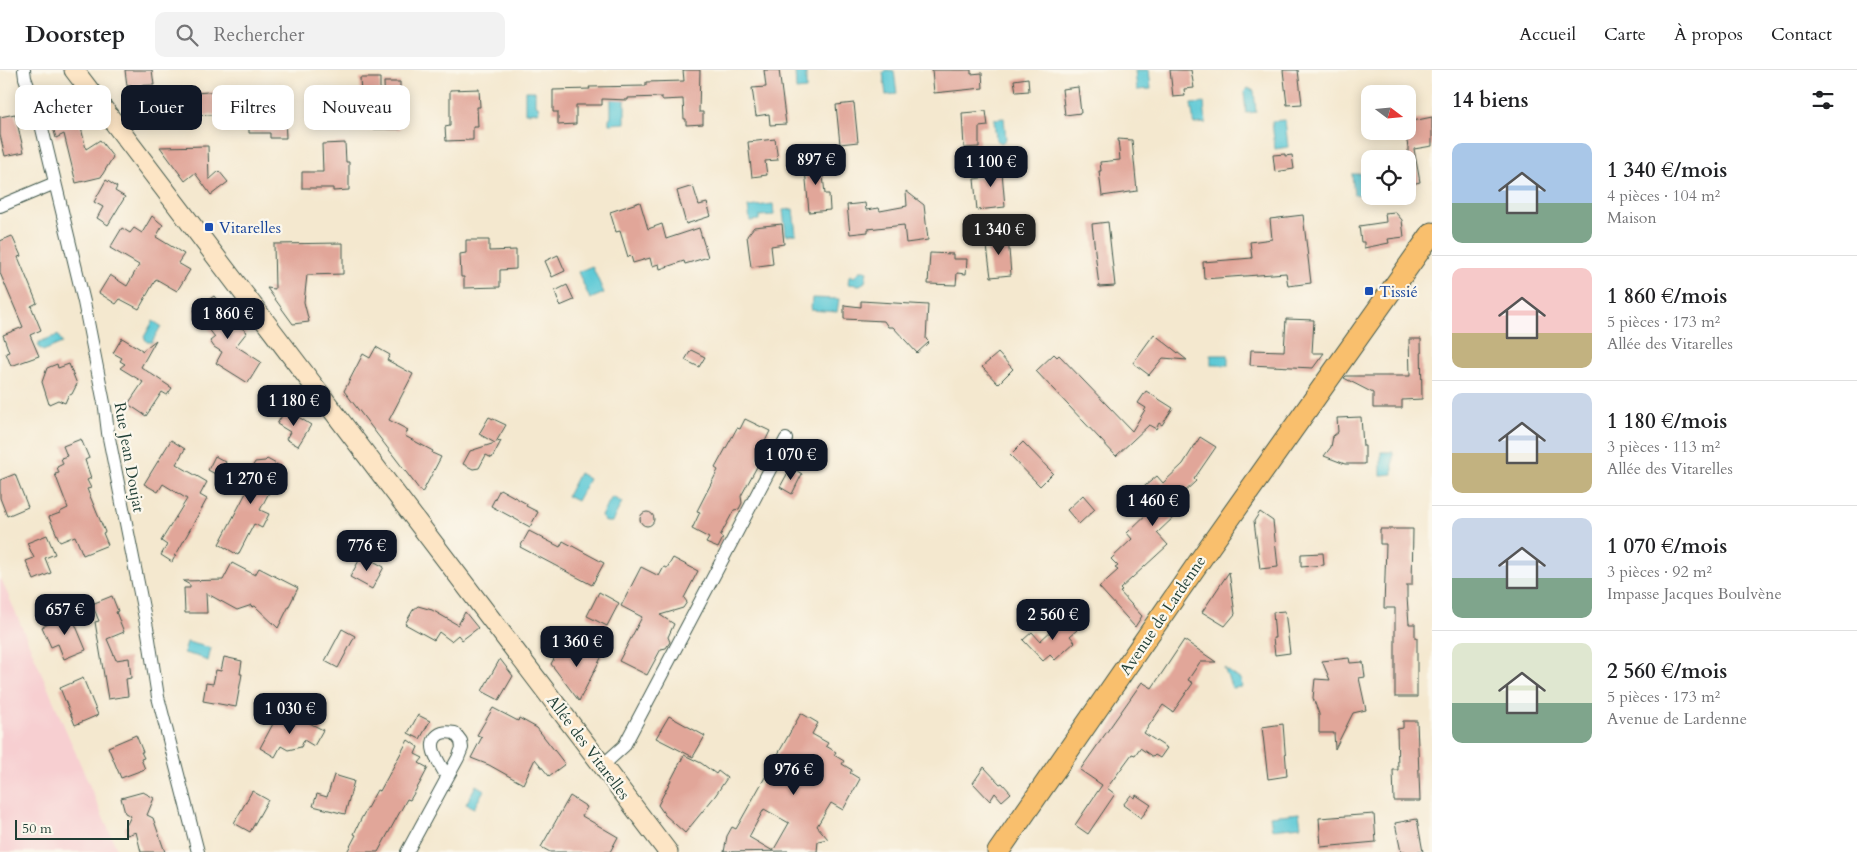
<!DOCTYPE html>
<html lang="fr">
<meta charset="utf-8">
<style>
body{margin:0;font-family:Cardo,serif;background:#f2f2f2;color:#202124;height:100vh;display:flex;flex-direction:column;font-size:19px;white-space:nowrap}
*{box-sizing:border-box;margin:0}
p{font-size:16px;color:#757577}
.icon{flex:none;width:28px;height:28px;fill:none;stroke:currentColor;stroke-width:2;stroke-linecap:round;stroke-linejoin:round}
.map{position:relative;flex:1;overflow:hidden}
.sheet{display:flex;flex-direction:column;background:#fff;width:425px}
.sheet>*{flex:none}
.guide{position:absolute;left:15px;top:15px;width:475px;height:45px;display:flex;gap:10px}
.needle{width:32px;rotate:106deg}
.buttons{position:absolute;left:1361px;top:15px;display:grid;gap:10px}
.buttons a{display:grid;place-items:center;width:55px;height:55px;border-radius:10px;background:#fff;box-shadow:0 2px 12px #0003;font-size:25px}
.scale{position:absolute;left:15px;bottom:12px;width:114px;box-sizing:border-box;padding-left:5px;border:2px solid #1f3d34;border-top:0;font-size:14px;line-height:18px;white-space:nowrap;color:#1f3d34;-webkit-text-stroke:4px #fbf7ec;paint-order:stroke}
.price{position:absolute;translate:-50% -42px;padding:0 11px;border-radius:10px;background:#111827;color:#fff;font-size:16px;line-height:32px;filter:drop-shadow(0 1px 2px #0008)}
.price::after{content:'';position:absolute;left:50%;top:30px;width:15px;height:11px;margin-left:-8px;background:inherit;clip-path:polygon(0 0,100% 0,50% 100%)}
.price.current{background:#222;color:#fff}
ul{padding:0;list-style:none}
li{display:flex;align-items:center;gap:15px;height:125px;padding:0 20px}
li+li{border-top:1px solid #e0e0e0}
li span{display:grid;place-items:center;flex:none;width:140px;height:100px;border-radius:10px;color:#555}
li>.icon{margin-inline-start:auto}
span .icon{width:60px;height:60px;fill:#fffc;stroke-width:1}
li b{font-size:21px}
h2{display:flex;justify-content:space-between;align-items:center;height:60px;padding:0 20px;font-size:21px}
.chip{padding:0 18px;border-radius:10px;background:#fff;box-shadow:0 2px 12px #0003;font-size:18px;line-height:45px}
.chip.current{background:#111827;color:#fff}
header{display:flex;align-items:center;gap:30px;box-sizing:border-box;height:70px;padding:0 25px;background:#fff;border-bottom:1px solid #e0e0e0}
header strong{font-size:24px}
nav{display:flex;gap:28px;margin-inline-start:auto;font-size:18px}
.search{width:350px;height:45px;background:#f2f2f2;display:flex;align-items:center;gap:12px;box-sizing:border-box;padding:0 18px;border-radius:10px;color:#757577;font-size:19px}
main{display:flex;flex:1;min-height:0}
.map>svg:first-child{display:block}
.built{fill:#f7cfd1}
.water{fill:#5dc9d6;stroke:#3e8385}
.building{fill:#e1a699;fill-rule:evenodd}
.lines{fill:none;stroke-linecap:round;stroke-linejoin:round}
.minor-casing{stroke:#3f574b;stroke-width:14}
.secondary-casing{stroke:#3f574b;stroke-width:21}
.primary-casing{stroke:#3f574b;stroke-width:23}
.minor{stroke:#fff;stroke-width:12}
.secondary{stroke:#fde5c5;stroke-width:19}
.primary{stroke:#f9bf6d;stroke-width:21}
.transit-dot{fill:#1a4fb4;stroke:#fbf7ec;stroke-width:2}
.labels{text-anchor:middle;stroke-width:4.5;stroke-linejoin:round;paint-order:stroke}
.transit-label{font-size:16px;fill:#164399;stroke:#fbf7ec;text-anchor:start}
.street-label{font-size:16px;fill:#1f3d34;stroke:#fbf7ec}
</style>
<header>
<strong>Doorstep</strong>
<div class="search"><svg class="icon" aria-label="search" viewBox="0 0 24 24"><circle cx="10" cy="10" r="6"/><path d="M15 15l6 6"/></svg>Rechercher</div>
<nav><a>Accueil</a><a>Carte</a><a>À propos</a><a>Contact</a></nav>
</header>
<main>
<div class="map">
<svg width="1432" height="782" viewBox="0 0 1432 782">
<rect width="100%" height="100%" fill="#fbf7ec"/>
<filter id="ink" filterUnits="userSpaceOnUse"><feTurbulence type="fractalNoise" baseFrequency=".02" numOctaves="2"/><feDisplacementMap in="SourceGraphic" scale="10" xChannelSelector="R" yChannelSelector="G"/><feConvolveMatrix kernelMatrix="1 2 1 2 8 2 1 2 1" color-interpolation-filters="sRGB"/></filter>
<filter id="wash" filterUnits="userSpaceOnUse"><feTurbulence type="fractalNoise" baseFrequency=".0096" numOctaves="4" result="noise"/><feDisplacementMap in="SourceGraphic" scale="20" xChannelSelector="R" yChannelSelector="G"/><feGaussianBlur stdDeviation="1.12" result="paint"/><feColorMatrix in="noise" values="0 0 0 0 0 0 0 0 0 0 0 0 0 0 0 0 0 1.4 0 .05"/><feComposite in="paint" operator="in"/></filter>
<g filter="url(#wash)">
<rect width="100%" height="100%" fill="#f4e8cf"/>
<!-- built -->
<path class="built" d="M0,506L118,782H0Z"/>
<!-- water -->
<g class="water">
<path d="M795,0H806V19L796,20Z"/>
<path d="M886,0L894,1L897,24L886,25L883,2Z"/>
<path d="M1135,0H1149L1151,19L1137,20Z"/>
<path d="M1248,18L1254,21L1256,42L1246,43L1244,22Z"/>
<path d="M525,21H535V34L538,36L539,42L525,43Z"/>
<path d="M611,23H625V53L609,54V49L611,46Z"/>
<rect x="342" y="30" width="8" height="20"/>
<path d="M1204,33L1206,53L1194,54L1191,34Z"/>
<path d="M1004,48L1006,69L1002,73L996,70L994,49Z"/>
<path d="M1285,50L1288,77L1275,79L1272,51Z"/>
<path d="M1352,104H1363L1364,124L1354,125Z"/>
<path d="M773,134L774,145L759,146V150L750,151L748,137Z"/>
<path d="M793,139L796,164L786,165L783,140Z"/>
<path d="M592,196L604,223L590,229L578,202Z"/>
<path d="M860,201H867L865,212L860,215L848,214L849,207L850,205L854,207Z"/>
<path d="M812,228L839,229L837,242L811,240Z"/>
<path d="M153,251L161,256L152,272H147L144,267Z"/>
<path d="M58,265L62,273L43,281L42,279H40L38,275L40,274L39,272Z"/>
<rect x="1211" y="285" width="17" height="10"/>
<path d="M1381,382H1393V404L1381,405Z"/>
<path d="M579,403L589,409L577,431L567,426Z"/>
<path d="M612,427L622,432L612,452H606L601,446Z"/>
<path d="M187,572L211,578L208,591L202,589L200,587L184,583Z"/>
<path d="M1224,598L1241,610L1242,617L1232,618Z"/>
<path d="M476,715L484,720L474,738L466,734Z"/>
<path d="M1299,743L1301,756L1272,759L1270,746Z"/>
</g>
<g id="blocks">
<!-- building -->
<g class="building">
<path d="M125,0H152L154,15L127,16Z"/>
<path d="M683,0H700L699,42H703V54L686,55V49H684L683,29L662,30V27L628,28V30L602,29V35H576V54L558,55V42H553V20L590,19L589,17L646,16V12L684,11Z"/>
<path d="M764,0H779L786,54L770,55L769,44L756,46L752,18L766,17Z"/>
<path d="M932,0H971V4L982,3L983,18L934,23Z"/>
<path d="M1170,0H1191L1194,18L1184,19L1185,26L1173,27Z"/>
<path d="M1283,0H1298L1302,34L1287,35Z"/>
<path d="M360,8H380V22L361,23Z"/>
<path d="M1028,8L1029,21L1016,22L1014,10Z"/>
<path d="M384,12H400V59H357V46L385,45Z"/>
<path d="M1078,17L1081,43L1065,45L1062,19Z"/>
<path d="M479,19L480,37H477L478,57H473V70L446,71L445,57L450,56V20Z"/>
<path d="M222,21L223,44L196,46L195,23Z"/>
<path d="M79,30L92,48L80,53L86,79L100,70L113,87L101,107L76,113L64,64L56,68L49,43Z"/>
<path d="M249,32H278L279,46H285L286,68H270V63H249Z"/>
<path d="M854,33L858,72L840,74L836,35Z"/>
<path d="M986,41L988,56L979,57V77L964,78L962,43Z"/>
<path d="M15,44L24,82L5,86L0,65V47Z"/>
<path d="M1432,47V76L1414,79L1420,112L1408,115V77L1405,61H1408V52Z"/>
<path d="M775,69L778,90L765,91L767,105L752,107L748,72Z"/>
<path d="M1118,69L1132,70L1137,121L1102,126L1099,101H1101L1100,92L1120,90Z"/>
<path d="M345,73L346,92H349V120L333,121V118H302V102H323L322,74Z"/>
<path d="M208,76L209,110L219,101L228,112L211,125L195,103L185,111L160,77Z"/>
<path d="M1285,84V86L1292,85L1294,99L1275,102L1273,85Z"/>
<path d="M821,87L825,124H829L830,140L809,142L804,89Z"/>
<path d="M1001,90L1005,137L977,140L974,109L989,107L987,92Z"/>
<path d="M106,110L117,117L115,121L125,127L108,155L97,148L103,137L94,132Z"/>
<path d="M693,116L699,135L707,133L711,146L686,154L677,121Z"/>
<path d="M906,121L924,135L928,170L906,173L904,155L868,159V162L850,164L847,135L865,133L866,140L879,138L880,141L907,136Z"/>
<path d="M640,132L648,159L662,154L666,169L699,158L708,187L685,194L684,191L660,199L659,194L652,196L650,188L633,193L631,186L628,187L620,161L616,162L610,142Z"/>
<path d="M1395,142L1402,150L1404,167L1388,169L1389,173L1364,178V172H1361L1359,156L1386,152L1385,143Z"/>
<path d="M1303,145L1311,213L1288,216L1286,203L1204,209L1203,192L1252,188L1250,172L1272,169L1270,149Z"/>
<path d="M152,146L163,155L156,167L184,184L178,193L190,200L177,221L156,209L139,239L120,229L116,234L99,223L110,205L127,216L139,195L110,178L122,158L130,163L134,158L142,163Z"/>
<path d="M1108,152L1115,216L1099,217L1092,154Z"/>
<path d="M782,154L784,174L771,176L773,194L751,197L747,166L754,157Z"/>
<path d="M12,166L21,186L18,187L37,233L31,236L41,260L30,265L39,286L11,296L6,283L9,282L3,265L23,257L0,203V171Z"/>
<path d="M1008,166L1011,205L991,207L986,169Z"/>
<path d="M466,170H489V181L516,180V199L500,200V217L464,218V207H461L460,184L466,183Z"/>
<path d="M343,173V204L307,205L304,232L309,252L293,254L267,218L275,219L274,174Z"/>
<path d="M930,183L953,184V189H967L966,204L957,203L956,215L928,214Z"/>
<path d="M558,185L565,201L552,207L545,191Z"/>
<path d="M567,215L574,230L560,236L555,221Z"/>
<path d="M214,226L235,253L247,262L236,276L261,292L248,313L216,293L222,282L214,277L210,271L215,267L194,240Z"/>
<path d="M861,231L928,235L926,269L929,272L917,283L893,257H888L884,251L844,249V235L861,237Z"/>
<path d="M1286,249L1314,250L1312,283H1324L1313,298L1250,295L1251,280L1284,281Z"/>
<path d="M1154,264L1187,290L1163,288L1149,305L1133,293Z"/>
<path d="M122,268L142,280V281L156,270L141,297L172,318L167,325L162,322L146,346L128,334L143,312L120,298L125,294L120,291L122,288L113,283Z"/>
<path d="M1409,269H1421L1422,329L1402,330V338H1373V323L1344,308L1346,306H1410Z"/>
<path d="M376,277L390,285L387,290L413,304L389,350L408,360L405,366L433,381L432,383L441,387L422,423L344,321L363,284L370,288Z"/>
<path d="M691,280L705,287L699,297L685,290Z"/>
<path d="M998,283L1013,299L998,314L982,297Z"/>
<path d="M1054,284L1057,287L1059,285L1132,361L1146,338L1138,333L1146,321L1173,338L1162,355L1159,353L1156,359L1149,355L1116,386L1036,301Z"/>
<path d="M57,294L58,298L69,294L77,314L72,324L68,326L65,333L58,330L49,334L42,312L47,298Z"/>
<path d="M286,339L311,355L298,376L286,369L290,362L277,354Z"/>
<path d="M489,347L506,355L496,372L501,371L492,388L486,385L479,398L473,399L463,394L470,381L495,373L479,364Z"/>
<path d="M1361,347L1363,376H1365V394H1345L1324,386L1331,377L1333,366L1338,362L1337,348Z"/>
<path d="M745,349L770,361L757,388L759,393L741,426L742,433L739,439L734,440L720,466L723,468L718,478L706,473L709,468L692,459L700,442L697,441L718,400L715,398L737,358L740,359Z"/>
<path d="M1200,367L1216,377L1194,409L1196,411L1177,429L1180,432L1174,438L1176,440L1173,444L1175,446L1157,463L1168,475L1120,519L1122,521L1120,522L1142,546L1135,557L1099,517L1118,500L1115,498L1118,496L1111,489L1132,469L1127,463L1154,437L1149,432L1151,430L1140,420L1157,406L1163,413L1183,394Z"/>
<path d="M81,369L89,388L85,390L91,408L87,410L91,418L87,419L105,462L103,463L108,475L83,485L75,466L60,472L49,447L60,443V442L68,438L55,404L59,403L57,397L63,394L61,388L67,386L63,376Z"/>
<path d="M171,370L185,379L176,394L207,412L200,425L207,429L172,492L161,485L167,475L161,471L187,429L163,414L158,422L144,414Z"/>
<path d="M1023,372L1053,403L1040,416L1010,385Z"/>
<path d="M215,386L226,392L219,406L208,400Z"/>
<path d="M267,389L282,397L260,440L269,444L262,458L254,454L238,485L219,474L247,421L243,419L248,409L246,408L255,392L265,391Z"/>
<path d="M791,397L802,404L792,424L780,417Z"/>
<path d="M15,404L28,437L7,446L0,428V410Z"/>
<path d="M500,419L527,434L526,436L538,442L530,457L491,436Z"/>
<path d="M1083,425L1095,439L1079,454L1067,440Z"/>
<path d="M1260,442L1273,451L1278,497L1260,499L1254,451Z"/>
<circle cx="647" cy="449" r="7"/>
<path d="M1380,459H1413L1412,515H1407V527L1409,554H1415V568H1417V627H1395V538H1384L1386,474H1380Z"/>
<path d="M529,461L560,477L563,471L604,493L592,515L520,477Z"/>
<path d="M47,465L55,484L45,488L51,503L34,510L26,491L34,488L27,473Z"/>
<path d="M1323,483L1324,495L1301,497V484Z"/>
<path d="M362,485L384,497L372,519L350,507Z"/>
<path d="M673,488L698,501L684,528L687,532L683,538L660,545L674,554L668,567L670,572L666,578L661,579L647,605L619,591L642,547L621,536L641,497L659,506L664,497L667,498Z"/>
<path d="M232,493L255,505L259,498L298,518L278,558L255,536L252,537V535L237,540L206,523L207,543H185L184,518H190V515L183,511L223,510Z"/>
<path d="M1229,502L1235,544L1225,556L1202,542Z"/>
<path d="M599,522L619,533L607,556L587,546Z"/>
<path d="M112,526L118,541L116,542L124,562L107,569L116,590L129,588L131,608L126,609L128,626L108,629L95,552L99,551L92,534Z"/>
<path d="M418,536L432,540L458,555L465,542L478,558L462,570L458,565L451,571L439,562L434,570L405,554L413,540Z"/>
<path d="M1285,541L1290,583L1275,585L1273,568H1275L1273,542Z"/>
<path d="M71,544L86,580L64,589L58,574L51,577L42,557Z"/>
<path d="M1065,548L1077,560L1070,566L1075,572L1055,590L1050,585L1043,591L1023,570L1032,562L1040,571Z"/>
<path d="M342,559L355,566L338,598L325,591Z"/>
<path d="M1184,570L1216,592H1200L1188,610L1193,613L1173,642L1163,635L1144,663L1167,678L1160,688L1155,685L1153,687L1140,678L1135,685L1132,684L1107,718L1115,724L1088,764L1075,755L1102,715L1080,700L1142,612L1152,618Z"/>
<path d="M562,574L586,585L592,576L604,582L579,631L551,594Z"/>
<path d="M224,587L242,591L240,604H242L236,637L203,631L206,613L213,614L216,600L221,601Z"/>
<path d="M1349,588L1350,593L1363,592L1365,607L1359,608L1366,640L1353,643L1335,679L1334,663H1319V644L1313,628L1315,609L1330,610L1322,591Z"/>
<path d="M500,589L513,606L499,630L482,621Z"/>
<path d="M83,608L98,645L75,655L60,618Z"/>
<path d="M493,638L518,651L519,648L537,658L565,694L549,706L535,689L523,714L489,695L471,688L482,667L477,665Z"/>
<path d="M801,643L818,653L812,664L828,673L826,676L836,682L834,685L844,691L842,694L852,700L850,703L860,709L843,740L831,733L817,756L828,769L818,771L817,782H788V781L724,782L727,766L732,757L736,759ZM764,739L789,753L773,781L749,767Z"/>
<path d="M418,645L430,651L420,669L408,663Z"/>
<path d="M669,646L705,666L693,687L656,668Z"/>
<path d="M298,647L323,660L314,676L304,670L301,677L288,680L281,676L275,687L260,678L274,652Z"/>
<path d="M1403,651H1417L1420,731H1394L1393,700H1398L1397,659L1403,658Z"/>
<path d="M1283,654L1287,706L1268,709L1262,657Z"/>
<path d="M136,665L143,682H141L144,688L141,689L145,699L121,708L108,677Z"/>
<path d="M408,670L418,677L415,684L423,688L419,693L428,698L420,713L410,730L407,729L378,782H347L356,765L354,764L361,749L377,720L380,721Z"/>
<path d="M684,685L701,693L716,704L718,701L727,708L715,726L685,763L665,745L658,735Z"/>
<path d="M984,697L1000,714L1002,713L1011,723L1002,731L995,723L990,731L973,713Z"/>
<path d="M334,705L354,711L345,744L313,736L317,724L327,727Z"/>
<path d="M252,721L268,730L250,762L234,753Z"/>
<path d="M143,722L154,728L147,745L153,748L165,782H141L136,762L127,765L125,758L131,746L125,743L121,728Z"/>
<path d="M1131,725L1135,728L1136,725L1151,735L1141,748L1123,735Z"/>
<path d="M570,726L587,737L582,746L618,767L610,782H550L541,777Z"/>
<path d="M1374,744L1376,772L1321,777L1319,748Z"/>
<path d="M1417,749L1423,782H1401L1395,753Z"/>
</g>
</g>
</g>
<g filter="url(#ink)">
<use href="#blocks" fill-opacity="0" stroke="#3f574b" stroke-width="1"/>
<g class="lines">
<!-- minor casing -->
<g class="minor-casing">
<g id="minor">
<path d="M24,0L25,8L39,46L84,232L105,338L108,363L148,563L158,627L198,782"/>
<path d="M0,136L55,113"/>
<path d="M603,695L624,676L786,369"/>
<path d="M407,782L458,688L462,678L461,671L455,663C448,662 441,661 436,667C426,678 443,697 447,708"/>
</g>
</g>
<!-- secondary casing -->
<g class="secondary-casing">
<path id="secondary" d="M74,0L668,782"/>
</g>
<!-- primary casing -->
<g class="primary-casing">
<path id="primary" d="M998,782L1210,476L1432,163"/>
</g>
<!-- minor -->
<use href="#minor" class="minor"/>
<!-- secondary -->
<use href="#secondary" class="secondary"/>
<!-- primary -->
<use href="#primary" class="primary"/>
</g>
</g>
<!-- markers -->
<g class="transit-dot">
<rect x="204" y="152" width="10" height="10" rx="2.5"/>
<rect x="1364" y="216" width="10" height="10" rx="2.5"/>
</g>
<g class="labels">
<!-- transit labels -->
<g class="transit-label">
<text x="219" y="163">Vitarelles</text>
<text x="1379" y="227">Tissié</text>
</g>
<!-- street labels -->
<g class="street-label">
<text transform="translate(130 387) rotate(80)" y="6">Rue Jean Doujat</text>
<text transform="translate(1162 545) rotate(-56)" y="6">Avenue de Lardenne</text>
<text transform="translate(589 677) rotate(53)" y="6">Allée des Vitarelles</text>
</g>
</g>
</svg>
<div class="buttons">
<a><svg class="needle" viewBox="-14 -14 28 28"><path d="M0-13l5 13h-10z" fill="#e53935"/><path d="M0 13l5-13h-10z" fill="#757577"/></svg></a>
<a><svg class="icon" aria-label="locate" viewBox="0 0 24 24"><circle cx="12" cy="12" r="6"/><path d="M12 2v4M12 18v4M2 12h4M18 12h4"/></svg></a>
</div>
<div class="scale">50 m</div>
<b class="price" style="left:816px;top:116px">897 €</b>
<b class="price" style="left:991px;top:118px">1 100 €</b>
<b class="price current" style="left:999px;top:186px">1 340 €</b>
<b class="price" style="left:228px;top:270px">1 860 €</b>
<b class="price" style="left:294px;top:357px">1 180 €</b>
<b class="price" style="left:791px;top:411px">1 070 €</b>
<b class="price" style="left:251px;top:435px">1 270 €</b>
<b class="price" style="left:1153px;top:457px">1 460 €</b>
<b class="price" style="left:367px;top:502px">776 €</b>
<b class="price" style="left:65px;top:566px">657 €</b>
<b class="price" style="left:1053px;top:571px">2 560 €</b>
<b class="price" style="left:577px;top:598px">1 360 €</b>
<b class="price" style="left:290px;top:665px">1 030 €</b>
<b class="price" style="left:794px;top:726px">976 €</b>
<div class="guide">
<a class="chip">Acheter</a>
<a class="chip current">Louer</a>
<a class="chip">Filtres</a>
<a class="chip">Nouveau</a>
</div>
</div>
<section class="sheet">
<h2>14 biens<svg class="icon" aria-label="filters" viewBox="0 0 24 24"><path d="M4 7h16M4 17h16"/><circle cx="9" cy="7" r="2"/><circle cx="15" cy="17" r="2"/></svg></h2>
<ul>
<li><span style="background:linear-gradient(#a9c7e8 60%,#7fa58c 0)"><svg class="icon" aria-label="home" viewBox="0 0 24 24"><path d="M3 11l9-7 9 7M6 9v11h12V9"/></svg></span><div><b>1 340 €/mois</b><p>4 pièces · 104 m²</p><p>Maison</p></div></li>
<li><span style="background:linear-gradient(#f6c9c9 65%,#c2b280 0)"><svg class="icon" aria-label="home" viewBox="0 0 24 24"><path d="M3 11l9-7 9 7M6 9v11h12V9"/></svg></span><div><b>1 860 €/mois</b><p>5 pièces · 173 m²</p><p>Allée des Vitarelles</p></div></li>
<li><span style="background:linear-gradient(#c9d6e8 60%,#c2b280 0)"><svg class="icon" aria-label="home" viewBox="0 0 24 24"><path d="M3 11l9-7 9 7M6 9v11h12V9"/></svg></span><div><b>1 180 €/mois</b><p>3 pièces · 113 m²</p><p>Allée des Vitarelles</p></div></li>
<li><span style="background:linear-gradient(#c9d6e8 60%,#7fa58c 0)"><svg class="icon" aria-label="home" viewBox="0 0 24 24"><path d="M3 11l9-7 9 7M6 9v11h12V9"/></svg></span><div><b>1 070 €/mois</b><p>3 pièces · 92 m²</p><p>Impasse Jacques Boulvène</p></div></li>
<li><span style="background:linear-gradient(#dfe7d0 60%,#7fa58c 0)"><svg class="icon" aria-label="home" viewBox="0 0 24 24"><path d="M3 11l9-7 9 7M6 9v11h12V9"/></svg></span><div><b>2 560 €/mois</b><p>5 pièces · 173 m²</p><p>Avenue de Lardenne</p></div></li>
</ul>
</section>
</main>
